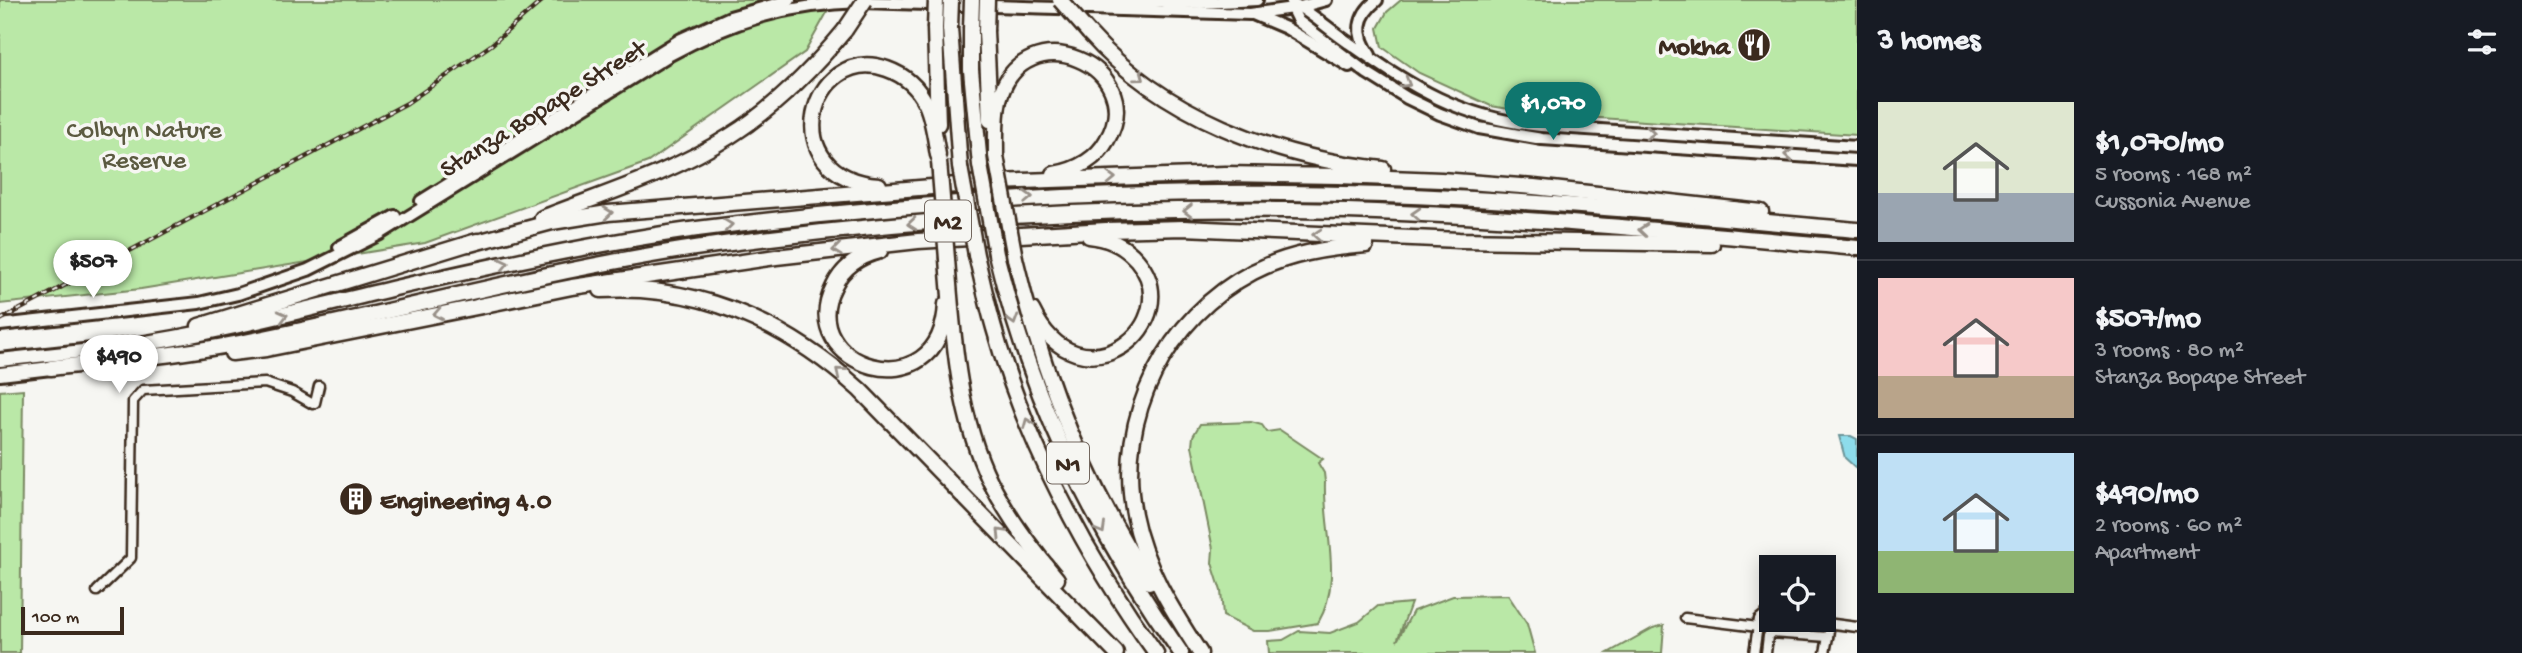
<!DOCTYPE html>
<meta charset="utf-8">
<style>
body{margin:0;font-family:"Gochi Hand",sans-serif;background:#20242c;color:#f1f3f6;height:100vh;display:flex;flex-direction:column;font-size:26px;white-space:nowrap}
*{box-sizing:border-box;margin:0}
p{font-size:23px;color:#9ea1a6}
.icon{flex:none;width:38px;height:38px;fill:none;stroke:currentColor;stroke-width:2;stroke-linecap:round;stroke-linejoin:round}
.map{position:relative;flex:1;overflow:hidden}
.side{display:flex;flex-direction:column;background:#171b24;width:665px}
.side>*{flex:none}
.buttons{position:absolute;left:1759px;top:555px;display:grid;gap:14px}
.buttons a{display:grid;place-items:center;width:77px;height:77px;border-radius:0px;background:#171b24;box-shadow:0 4px 18px #0003;font-size:35px}
.scale{position:absolute;left:21px;bottom:18px;width:103px;box-sizing:border-box;padding-left:7px;border:4px solid #3b2a1e;border-top:0;font-size:19px;line-height:24px;white-space:nowrap;color:#3b2a1e;-webkit-text-stroke:5px #f6f6f2;paint-order:stroke}
.price{position:absolute;translate:-50% -60px;padding:0 16px;border-radius:24px;background:#fff;color:#222;font-size:23px;line-height:46px;filter:drop-shadow(0 2px 4px #0008)}
.price::after{content:'';position:absolute;left:50%;top:42px;width:21px;height:16px;margin-left:-10px;background:inherit;clip-path:polygon(0 0,100% 0,50% 100%)}
.price.on{background:#0f766e;color:#fff}
ul{padding:0;list-style:none}
li{display:flex;align-items:center;gap:21px;height:175px;padding:0 21px}
li+li{border-top:2px solid #363941}
li span{display:grid;place-items:center;flex:none;width:196px;height:140px;border-radius:0px;color:#555}
li>.icon{margin-inline-start:auto}
span .icon{width:84px;height:84px;fill:#fffc;stroke-width:1}
li b{font-size:30px}
h2{display:flex;justify-content:space-between;align-items:center;height:84px;padding:0 21px;font-size:30px}
main{display:flex;flex:1;min-height:0}
.map>svg:first-child{display:block}
.green{fill:#bae8a7;stroke:#7a8962;stroke-width:2}
.water{fill:#8ddceb;stroke:#6c9599;stroke-width:2}
.lines{fill:none;stroke-linecap:round;stroke-linejoin:round}
.street-casing{stroke:#3b2a1e;stroke-width:13}
.secondary-casing{stroke:#3b2a1e;stroke-width:16}
.primary-casing{stroke:#3b2a1e;stroke-width:18}
.highway-casing{stroke:#3b2a1e;stroke-width:19}
.street{stroke:#f6f6f2;stroke-width:8}
.secondary{stroke:#f6f6f2;stroke-width:10}
.primary{stroke:#f6f6f2;stroke-width:12}
.highway{stroke:#f6f6f2;stroke-width:14}
.rail-casing{stroke:#3b2a1e;stroke-width:4.5}
.rail{stroke:#f6f6f2;stroke-width:2;stroke-dasharray:5;stroke-linecap:butt}
.highway-bridge-casing{stroke:#3b2a1e;stroke-width:19;stroke-linecap:butt}
.highway-bridge{stroke:#f6f6f2;stroke-width:14}
.oneway{stroke:#989088}
.labels{text-anchor:middle;stroke-width:7;stroke-linejoin:round;paint-order:stroke}
.shield{fill:#f6f6f2;stroke:#73675e;stroke-width:2}
.shield-label{font-size:24px;font-weight:bold;fill:#3b2a1e}
.poi-label{font-size:26px;font-weight:bold;fill:#3b2a1e;stroke:#f6f6f2;text-anchor:end}
.street-label{font-size:26px;fill:#3b2a1e;stroke:#f6f6f2}
.park-label{font-size:26px;fill:#5b5a40;stroke:#f6f6f2}
</style>
<main>
<div class="map">
<svg width="1857" height="653" viewBox="0 0 1857 653">
<rect width="100%" height="100%" fill="#f6f6f2"/>
<filter id="ink" filterUnits="userSpaceOnUse"><feTurbulence type="fractalNoise" baseFrequency=".0143" numOctaves="2"/><feDisplacementMap in="SourceGraphic" scale="14" xChannelSelector="R" yChannelSelector="G"/><feConvolveMatrix kernelMatrix="1 2 1 2 8 2 1 2 1" color-interpolation-filters="sRGB"/></filter>
<g filter="url(#ink)">
<!-- green -->
<g class="green">
<path d="M0,0H834L805,52L648,162L425,243L141,289L0,304Z"/>
<path d="M1401,0H1857V135L1539,114L1491,106L1419,73L1382,47L1378,28L1387,12Z"/>
<path d="M23,389L20,653H0V391Z"/>
<path d="M1251,422L1262,425L1267,432L1280,430L1323,459L1318,463L1324,473L1325,482C1323,530 1344,579 1318,623L1270,631H1253L1223,616L1221,591L1212,563L1213,549L1192,446L1193,436L1200,424Z"/>
<path d="M1508,595L1527,624L1535,653H1269L1268,641L1283,640L1299,631L1330,633L1359,622L1378,606L1411,603L1397,641L1413,611L1453,596Z"/>
<path d="M1664,625L1662,653H1608L1653,628Z"/>
</g>
<!-- water -->
<path class="water" d="M1839,436H1851L1857,439V469L1845,458Z"/>
<g class="lines">
<!-- street casing -->
<g class="street-casing">
<g id="street">
<path d="M97,591L131,558L133,401L143,390L265,383L292,392L313,404L315,403L319,386"/>
<path d="M1685,618L1758,627"/>
<path d="M1803,620L1857,627"/>
<path d="M1754,653L1759,619L1764,615H1771"/>
<path d="M1766,653L1768,636L1771,633L1828,637L1830,623"/>
<path d="M1825,653L1828,637"/>
</g>
</g>
<!-- secondary casing -->
<g class="secondary-casing">
<g id="secondary">
<path d="M1061,0L1154,2L1170,0"/>
<path d="M1291,0L1292,9L1298,21L1367,73L1407,98L1440,114L1479,128L1542,139L1857,160"/>
<path d="M1164,2L1201,3L1257,0"/>
<path d="M1296,5C1314,15 1331,31 1349,43C1413,88 1460,118 1541,126L1857,147"/>
<path d="M1255,15L1286,28L1349,66"/>
<path d="M1370,55C1355,34 1357,16 1377,0"/>
<path d="M421,201L681,39L730,17L790,0"/>
<path d="M339,247L395,216"/>
<path d="M0,325L199,303L238,294L308,270L380,234L668,56C731,21 788,4 861,2L1250,14L1300,7L1326,0"/>
</g>
</g>
<!-- primary casing -->
<g class="primary-casing">
<g id="primary">
<path d="M0,360L120,347"/>
<path d="M0,374L51,368"/>
</g>
</g>
<!-- highway casing -->
<g class="highway-casing">
<g id="highway">
<path d="M935,28L938,124"/>
<path d="M950,28L960,167"/>
<path d="M971,29V70L980,165"/>
<path d="M986,31L990,120"/>
<path d="M1089,33C1162,115 1275,158 1383,169"/>
<path d="M996,154C996,136 995,117 999,100C1023,11 1150,67 1107,140C1096,160 1076,170 1054,174"/>
<path d="M879,185C772,177 811,42 887,69C904,75 918,87 926,104C933,119 935,138 938,155"/>
<path d="M542,218C606,193 672,173 730,136C775,108 812,70 845,30"/>
<path d="M470,244L552,222L608,213L994,182L1225,174L1338,176L1441,180L1534,187L1761,212"/>
<path d="M880,251C860,256 843,267 834,286C792,366 941,414 946,304"/>
<path d="M996,254C1032,402 1093,529 1181,653"/>
<path d="M976,255C982,279 987,304 994,328C1025,441 1087,558 1156,653"/>
<path d="M1015,258C1042,373 1084,483 1149,582"/>
<path d="M947,259C953,333 957,413 990,481C1008,517 1032,549 1057,579"/>
<path d="M601,290C702,284 787,324 860,390L1116,653"/>
<path d="M479,306L572,287L776,257L918,241L1106,230L1184,228L1459,240L1712,244"/>
<path d="M1032,310C1080,410 1190,323 1137,260C1124,245 1108,238 1089,236"/>
<path d="M199,326L477,241"/>
<path d="M120,347C213,334 303,310 395,288C495,265 596,243 697,229C925,200 1153,187 1383,195C1541,200 1699,216 1857,230"/>
<path d="M232,353L266,349L487,305"/>
<path d="M51,368C120,360 191,354 259,339C412,308 562,266 716,245C906,219 1099,207 1291,210C1480,212 1669,231 1857,248"/>
<path d="M1200,653C1172,610 1144,566 1134,514C1115,417 1167,317 1253,272C1288,254 1327,248 1366,245"/>
</g>
</g>
<!-- street -->
<use href="#street" class="street"/>
<!-- secondary -->
<use href="#secondary" class="secondary"/>
<!-- primary -->
<use href="#primary" class="primary"/>
<!-- highway -->
<use href="#highway" class="highway"/>
<!-- rail casing -->
<g class="rail-casing">
<path id="rail" d="M0,320L407,103L491,45L543,0"/>
</g>
<!-- rail -->
<use href="#rail" class="rail"/>
<!-- highway-bridge casing -->
<g class="highway-bridge-casing">
<g id="highway-bridge">
<path d="M1060,0L1089,33"/>
<path d="M935,28L936,0"/>
<path d="M950,28L951,0"/>
<path d="M971,29L972,0"/>
<path d="M845,30L865,0"/>
<path d="M986,31L987,0"/>
<path d="M996,156L1015,258"/>
<path d="M939,161L947,259"/>
<path d="M980,165L996,254"/>
<path d="M960,167L976,255"/>
</g>
</g>
<!-- highway-bridge -->
<use href="#highway-bridge" class="highway-bridge"/>
</g>
<!-- one-way arrows -->
<defs><path id="oneway-chevron" d="M-2-3.5L2.5 0L-2 3.5" fill="none" stroke-width="1.6" stroke-linecap="round" stroke-linejoin="round" transform="scale(1.75)"/></defs>
<g class="oneway">
<use href="#oneway-chevron" transform="translate(1140 77) rotate(37)"/>
<use href="#oneway-chevron" transform="translate(1406 83) rotate(31)"/>
<use href="#oneway-chevron" transform="translate(1650 133) rotate(4)"/>
<use href="#oneway-chevron" transform="translate(1789 155) rotate(-176)"/>
<use href="#oneway-chevron" transform="translate(1111 178) rotate(-2)"/>
<use href="#oneway-chevron" transform="translate(1028 197) rotate(-2)"/>
<use href="#oneway-chevron" transform="translate(1188 211) rotate(179)"/>
<use href="#oneway-chevron" transform="translate(608 213) rotate(-6)"/>
<use href="#oneway-chevron" transform="translate(1416 214) rotate(-177)"/>
<use href="#oneway-chevron" transform="translate(912 224) rotate(175)"/>
<use href="#oneway-chevron" transform="translate(728 225) rotate(-7)"/>
<use href="#oneway-chevron" transform="translate(1643 230) rotate(-175)"/>
<use href="#oneway-chevron" transform="translate(1317 235) rotate(-177)"/>
<use href="#oneway-chevron" transform="translate(837 250) rotate(173)"/>
<use href="#oneway-chevron" transform="translate(504 264) rotate(-12)"/>
<use href="#oneway-chevron" transform="translate(438 314) rotate(169)"/>
<use href="#oneway-chevron" transform="translate(283 316) rotate(-14)"/>
<use href="#oneway-chevron" transform="translate(1013 320) rotate(73)"/>
<use href="#oneway-chevron" transform="translate(840 372) rotate(-140)"/>
<use href="#oneway-chevron" transform="translate(1028 423) rotate(-112)"/>
<use href="#oneway-chevron" transform="translate(1101 529) rotate(60)"/>
<use href="#oneway-chevron" transform="translate(1001 533) rotate(-134)"/>
</g>
</g>
<!-- icons -->
<defs>
<g id="restaurant-disc" transform="scale(1.75)"><circle r="9.5" fill="#3b2a1e" stroke="#f6f6f2"/><path d="M-5-6h1v4h1v-4h1v4h1v-4h1v5L-1.5 .5V6h-2V.5L-5-1ZM5-6V6H3V1.5H1.5Q1.5-4 5-6Z" fill="#fff"/></g>
<g id="building-disc" transform="scale(1.75)"><circle r="9.5" fill="#3b2a1e" stroke="#f6f6f2"/><path d="M-4-6H4V6H1V3H-1V6H-4ZM-2.5-4.3h1.7v1.8h-1.7ZM.8-4.3h1.7v1.8H.8ZM-2.5-1h1.7V.8h-1.7ZM.8-1h1.7V.8H.8Z" fill="#fff"/></g>
</defs>
<g fill-rule="evenodd">
<use href="#restaurant-disc" x="1754" y="45"/>
<use href="#building-disc" x="356" y="499"/>
</g>
<g class="labels">
<!-- shield labels -->
<g class="shield">
<rect x="925" y="200.5" width="46" height="41" rx="5"/>
<rect x="1047" y="442.5" width="42" height="41" rx="5"/>
</g>
<g class="shield-label">
<text x="948" y="229">M2</text>
<text x="1068" y="471">N1</text>
</g>
<!-- poi labels -->
<g class="poi-label">
<text x="1730" y="54">Mokha</text>
<text x="380" y="508" text-anchor="start">Engineering 4.0</text>
</g>
<!-- street labels -->
<g class="street-label">
<text transform="translate(542 107) rotate(-32)" y="9">Stanza Bopape Street</text>
</g>
<!-- park labels -->
<g class="park-label">
<text x="144" y="137">Colbyn Nature<tspan x="144" dy="30">Reserve</tspan></text>
</g>
</g>
</svg>
<div class="buttons">
<a><svg class="icon" aria-label="locate" viewBox="0 0 24 24"><circle cx="12" cy="12" r="6"/><path d="M12 2v4M12 18v4M2 12h4M18 12h4"/></svg></a>
</div>
<div class="scale">100 m</div>
<b class="price on" style="left:1553px;top:142px">$1,070</b>
<b class="price" style="left:93px;top:300px">$507</b>
<b class="price" style="left:119px;top:395px">$490</b>
</div>
<section class="side">
<h2>3 homes<svg class="icon" aria-label="filters" viewBox="0 0 24 24"><path d="M4 7h16M4 17h16"/><circle cx="9" cy="7" r="2"/><circle cx="15" cy="17" r="2"/></svg></h2>
<ul>
<li><span style="background:linear-gradient(#dfe7d0 65%,#9aa5b1 0)"><svg class="icon" aria-label="home" viewBox="0 0 24 24"><path d="M3 11l9-7 9 7M6 9v11h12V9"/></svg></span><div><b>$1,070/mo</b><p>5 rooms · 168 m²</p><p>Cussonia Avenue</p></div></li>
<li><span style="background:linear-gradient(#f6c9c9 70%,#b9a48a 0)"><svg class="icon" aria-label="home" viewBox="0 0 24 24"><path d="M3 11l9-7 9 7M6 9v11h12V9"/></svg></span><div><b>$507/mo</b><p>3 rooms · 80 m²</p><p>Stanza Bopape Street</p></div></li>
<li><span style="background:linear-gradient(#bfe0f5 70%,#8fb573 0)"><svg class="icon" aria-label="home" viewBox="0 0 24 24"><path d="M3 11l9-7 9 7M6 9v11h12V9"/></svg></span><div><b>$490/mo</b><p>2 rooms · 60 m²</p><p>Apartment</p></div></li>
</ul>
</section>
</main>
